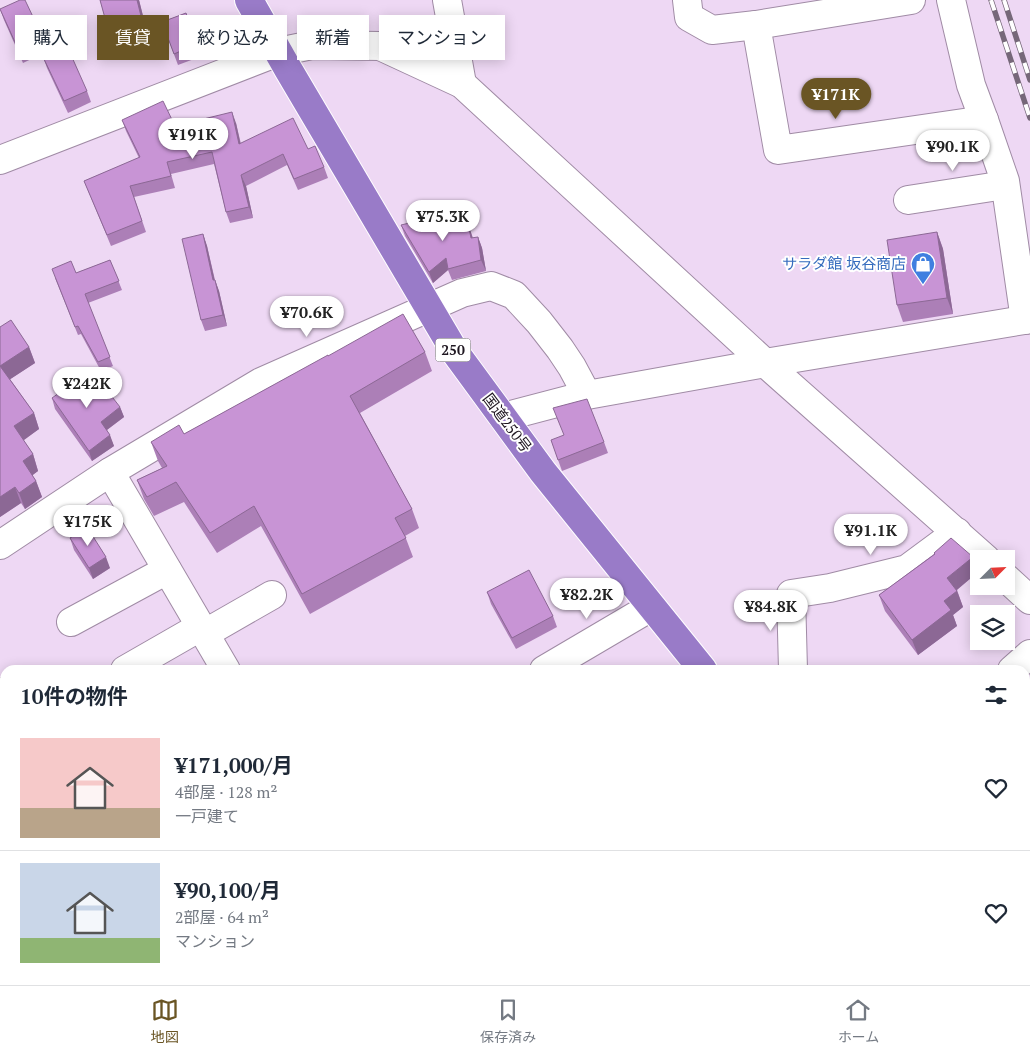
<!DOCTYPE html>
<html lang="ja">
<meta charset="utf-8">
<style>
body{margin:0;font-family:"PT Serif","Noto Sans JP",serif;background:#f6f6f7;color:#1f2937;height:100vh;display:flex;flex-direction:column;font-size:19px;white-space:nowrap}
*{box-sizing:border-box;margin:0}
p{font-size:16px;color:#747a83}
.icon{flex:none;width:28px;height:28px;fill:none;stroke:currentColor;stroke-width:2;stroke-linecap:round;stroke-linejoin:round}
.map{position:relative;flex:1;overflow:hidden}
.side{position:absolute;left:0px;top:665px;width:1030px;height:320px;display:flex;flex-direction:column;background:#fff;border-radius:15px 15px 0 0;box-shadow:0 2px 12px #0003}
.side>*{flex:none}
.guide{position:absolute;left:15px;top:15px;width:500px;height:45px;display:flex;gap:10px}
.needle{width:32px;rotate:66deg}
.controls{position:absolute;left:970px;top:550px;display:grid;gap:10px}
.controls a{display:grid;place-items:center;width:45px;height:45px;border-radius:0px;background:#fff;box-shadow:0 2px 12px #0003;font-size:25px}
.price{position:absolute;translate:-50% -42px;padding:0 11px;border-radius:18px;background:#fff;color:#222;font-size:16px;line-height:32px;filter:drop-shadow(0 1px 2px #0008)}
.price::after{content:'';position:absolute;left:50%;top:30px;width:15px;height:11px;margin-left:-8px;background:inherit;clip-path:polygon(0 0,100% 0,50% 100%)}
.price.active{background:#6a5524;color:#fff}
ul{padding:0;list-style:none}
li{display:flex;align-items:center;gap:15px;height:125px;padding:0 20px}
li+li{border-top:1px solid #e0e1e3}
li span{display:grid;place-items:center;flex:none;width:140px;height:100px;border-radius:0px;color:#555}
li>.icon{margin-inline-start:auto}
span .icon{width:60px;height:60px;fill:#fffc;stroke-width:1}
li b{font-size:21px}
h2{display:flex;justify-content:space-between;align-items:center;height:60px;padding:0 20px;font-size:21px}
.pill{padding:0 18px;border-radius:0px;background:#fff;box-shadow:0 2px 12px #0003;font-size:18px;line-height:45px}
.pill.active{background:#6a5524;color:#fff}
.tab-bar{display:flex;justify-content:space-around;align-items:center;height:70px;border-top:1px solid #e0e1e3;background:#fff;font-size:14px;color:#747a83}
.tab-bar a{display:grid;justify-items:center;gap:2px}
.tab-bar .active{color:#6a5524}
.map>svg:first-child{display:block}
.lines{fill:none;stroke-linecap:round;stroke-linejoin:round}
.minor-casing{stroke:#a08ba5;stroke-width:30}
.highway-casing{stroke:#fff;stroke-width:30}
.minor{stroke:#fff;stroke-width:28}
.highway{stroke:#997bc8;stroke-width:28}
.rail-casing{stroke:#766879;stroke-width:5.5}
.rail{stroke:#fff;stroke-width:4;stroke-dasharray:11;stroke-linecap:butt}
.wall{fill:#ac7fb7}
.shaded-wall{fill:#8c6895}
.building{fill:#c894d5;stroke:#8c6895}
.labels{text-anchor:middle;stroke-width:4;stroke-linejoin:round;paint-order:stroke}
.shield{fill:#fff;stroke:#625d64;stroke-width:1}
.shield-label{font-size:14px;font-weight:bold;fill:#1f1721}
.shop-label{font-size:15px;fill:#366cbe;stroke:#fff;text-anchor:end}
.street-label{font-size:15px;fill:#1f1721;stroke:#fff}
</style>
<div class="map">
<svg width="1030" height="985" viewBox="0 0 1030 985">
<rect width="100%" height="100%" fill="#eed8f4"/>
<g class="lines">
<!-- minor casing -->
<g class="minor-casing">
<g id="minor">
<path d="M447,0L462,84"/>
<path d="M687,0L689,17L712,30L756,25L911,0"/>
<path d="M951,0L971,85L984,120L1005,181L1025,320"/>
<path d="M756,25L778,150L984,120"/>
<path d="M0,160L278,52L312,45L380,46L462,84L765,363L986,559"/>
<path d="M908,200L1005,185"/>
<path d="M503,417L587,395L765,363L1030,319"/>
<path d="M110,472L226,670"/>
<path d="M0,545L110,472L261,382L462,293L491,286L514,295L539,322L560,349L572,367L587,395"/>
<path d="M1006,578L1030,600"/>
<path d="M71,622L167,570"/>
<path d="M204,634L272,595"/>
<path d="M125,670L200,627"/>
<path d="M544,670L651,607"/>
<path d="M793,670L791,594L830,588L907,569L957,532"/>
<path d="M1012,670L1030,654"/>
<path d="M0,692L5,701"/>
<path d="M1025,774L1030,780"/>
<path d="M1025,801L1030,800"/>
<path d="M1025,865L1030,879"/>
<path d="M20,980L23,985"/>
<path d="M156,980L159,985"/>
<path d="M361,980L364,985"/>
<path d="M535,980L538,985"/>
<path d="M707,980L708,985"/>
</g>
</g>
<!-- highway casing -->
<g class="highway-casing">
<g id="highway">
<path d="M249,0L288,69L455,352L543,472L703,670"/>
<path d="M964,980L969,985"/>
</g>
</g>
<!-- minor -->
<use href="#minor" class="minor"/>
<!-- highway -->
<use href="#highway" class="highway"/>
<!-- rail casing -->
<g class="rail-casing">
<g id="rail">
<path d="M991,0L1030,118"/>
<path d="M1004,0L1030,80"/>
</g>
</g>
<!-- rail -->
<use href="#rail" class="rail"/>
</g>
<!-- wall -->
<g class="wall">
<path d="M100,0H139L148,36L114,46L108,29Z"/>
<path d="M0,9L44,40L48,51L23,63L4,20Z"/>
<path d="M186,13L202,56L178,65L162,22Z"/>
<path d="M437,31L441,57L412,44L410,38Z"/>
<path d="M43,57L87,91L91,102L68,113L47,68Z"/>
<path d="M122,120L175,126L236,123L241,144L308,149L324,167L328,178L298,190L287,165L246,186L253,218L230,223L226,212L214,164L171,174L175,188L134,197L146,232L111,246L84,181L139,158L126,131Z"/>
<path d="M468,224L473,238L478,237L482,248L486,271L452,280L448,270L433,283L405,236L401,225L460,226Z"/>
<path d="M937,232L943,249L953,314L903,322L897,305Z"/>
<path d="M203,234L207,246L215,280L219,291L227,326L205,331L201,320Z"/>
<path d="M110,260L122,290L88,303L113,366L101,371L81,334L78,335L55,278L76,273Z"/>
<path d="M0,327L29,347L35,363L10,379L34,413L39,429L23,440L33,454L38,471L32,475L36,481L42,497L25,509L21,503L0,517Z"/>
<path d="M425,352L432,371L360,413L412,509L419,528L405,536L413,557L310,614L261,526L217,553L184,502L154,516L144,499L137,480L162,468L158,461L151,442L184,434L328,356Z"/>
<path d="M52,398L120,407L124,417L107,430L114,446L92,461L55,409Z"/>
<path d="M551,440L604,442L608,453L562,471Z"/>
<path d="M70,538L110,568L93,579L74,550Z"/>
<path d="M934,553L973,557L978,572L957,590L963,607L953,615L957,626L918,655L885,611L879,595L934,554Z"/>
<path d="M487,592L553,616L557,627L516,649L491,604Z"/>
</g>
<!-- shaded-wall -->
<g class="shaded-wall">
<path d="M137,0H139L148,36L142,20Z"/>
<path d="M435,25L437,31L441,57L439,51Z"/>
<path d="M232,112L236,123L243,156L239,144Z"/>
<path d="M241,175L246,186L253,218L249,207Z"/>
<path d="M456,214L460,226H458Z"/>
<path d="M468,224L472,236L475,249L471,238Z"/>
<path d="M937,232L943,249L953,314L947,298Z"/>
<path d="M203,234L207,246L217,291L213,280Z"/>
<path d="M478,237L482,248L486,271L481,260Z"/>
<path d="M446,258L448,270L433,283L429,272Z"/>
<path d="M215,280L219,291L227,326L223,315Z"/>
<path d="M29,347L35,363L6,382L0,366Z"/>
<path d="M120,407L124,417L104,432L101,422Z"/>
<path d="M34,413L39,429L20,443L14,426Z"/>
<path d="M110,435L114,446L92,461L89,451Z"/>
<path d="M33,454L38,471L29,478L23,461Z"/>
<path d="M36,481L42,497L25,509L19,493Z"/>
<path d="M15,487L21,503L0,517V497Z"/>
<path d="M106,557L110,568L93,579L89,568Z"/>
<path d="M973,557L978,572L953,593L947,578Z"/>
<path d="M957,591L963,607L953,615L957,626L918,655L912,640L944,601Z"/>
</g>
<!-- building -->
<g class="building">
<path d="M20,0H25L44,40L19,51L0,9Z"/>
<path d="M100,0H137L142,20L108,29Z"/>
<path d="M186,13L197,44L174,54L162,22Z"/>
<path d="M435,25L439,51L410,38Z"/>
<path d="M67,46L87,91L64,101L43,57Z"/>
<path d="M163,101L175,126L232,112L239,144L293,118L308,149L315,146L324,167L294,179L283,154L241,175L249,207L226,212L212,152L167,162L171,176L130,186L142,221L107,235L84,181L140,157L122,120Z"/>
<path d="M456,214L458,226L468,224L471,238L478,237L481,260L448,269L446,258L429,272L401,225L434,217Z"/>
<path d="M937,232L947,298L897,305L887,240Z"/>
<path d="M203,234L213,280H215L223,315L201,320L182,239Z"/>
<path d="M110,260L119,281L85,294L110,357L98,362L78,326L75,327L52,269L71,261L76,273Z"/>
<path d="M403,314L425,352L350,396L412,509L395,518L406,538L302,594L254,506L210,533L176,482L147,497L137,480L167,466L151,442L179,425L184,434L328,355V356Z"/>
<path d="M11,320L29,347L0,366L34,413L14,426L33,454L23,461L36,481L19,493L15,487L0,497V327Z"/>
<path d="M91,370L120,407L101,422L110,435L89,451L52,398Z"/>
<path d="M587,399L604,442L558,460L551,440L564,435L553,408Z"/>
<path d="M87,527L106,557L89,568L70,538Z"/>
<path d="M951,538L973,557L947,578L957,591L944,601L951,610L912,640L879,595L935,554L934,553Z"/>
<path d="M529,570L553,616L512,638L487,592Z"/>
<path d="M95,980H133L135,985H98Z"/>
</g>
<!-- icons -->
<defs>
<g id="shop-pin" transform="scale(1.25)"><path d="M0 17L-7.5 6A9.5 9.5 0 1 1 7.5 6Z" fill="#3f7fe0" stroke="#fff"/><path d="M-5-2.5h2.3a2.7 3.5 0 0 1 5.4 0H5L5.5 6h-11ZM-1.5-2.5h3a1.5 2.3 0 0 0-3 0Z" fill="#fff"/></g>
</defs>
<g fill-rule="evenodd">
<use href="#shop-pin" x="923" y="264"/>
</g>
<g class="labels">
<!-- shield labels -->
<rect class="shield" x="435.5" y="338.5" width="35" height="23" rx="4"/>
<g class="shield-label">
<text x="453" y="355">250</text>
</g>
<!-- shop labels -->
<g class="shop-label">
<text x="906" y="269">サラダ館 坂谷商店</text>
</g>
<!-- street labels -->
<g class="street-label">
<text transform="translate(507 423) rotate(53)" y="5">国道250号</text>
</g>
</g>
</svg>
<div class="controls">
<a><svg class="needle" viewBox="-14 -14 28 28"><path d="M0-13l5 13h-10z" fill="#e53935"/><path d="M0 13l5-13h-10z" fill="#747a83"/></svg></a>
<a><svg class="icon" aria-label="layers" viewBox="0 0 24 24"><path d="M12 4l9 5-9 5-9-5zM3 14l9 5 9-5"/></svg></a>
</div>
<b class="price active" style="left:836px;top:120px">¥171K</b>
<b class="price" style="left:193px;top:160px">¥191K</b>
<b class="price" style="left:953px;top:172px">¥90.1K</b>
<b class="price" style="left:443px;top:242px">¥75.3K</b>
<b class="price" style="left:307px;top:338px">¥70.6K</b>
<b class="price" style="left:87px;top:409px">¥242K</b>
<b class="price" style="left:88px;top:547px">¥175K</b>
<b class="price" style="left:871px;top:556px">¥91.1K</b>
<b class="price" style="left:587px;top:620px">¥82.2K</b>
<b class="price" style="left:771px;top:632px">¥84.8K</b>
<div class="guide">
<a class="pill">購入</a>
<a class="pill active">賃貸</a>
<a class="pill">絞り込み</a>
<a class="pill">新着</a>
<a class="pill">マンション</a>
</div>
<section class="side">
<h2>10件の物件<svg class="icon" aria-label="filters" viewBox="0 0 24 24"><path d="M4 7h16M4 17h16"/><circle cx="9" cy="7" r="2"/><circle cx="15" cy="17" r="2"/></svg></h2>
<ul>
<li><span style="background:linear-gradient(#f6c9c9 70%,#b9a48a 0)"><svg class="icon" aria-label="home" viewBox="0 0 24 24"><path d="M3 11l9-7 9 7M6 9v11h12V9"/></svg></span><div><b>¥171,000/月</b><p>4部屋 · 128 m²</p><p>一戸建て</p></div><svg class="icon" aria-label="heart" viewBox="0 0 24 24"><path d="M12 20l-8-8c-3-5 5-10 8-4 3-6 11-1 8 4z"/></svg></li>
<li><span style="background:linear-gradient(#c9d6e8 75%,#8fb573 0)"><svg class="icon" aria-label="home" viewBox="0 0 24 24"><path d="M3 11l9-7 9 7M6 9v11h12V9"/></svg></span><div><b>¥90,100/月</b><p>2部屋 · 64 m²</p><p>マンション</p></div><svg class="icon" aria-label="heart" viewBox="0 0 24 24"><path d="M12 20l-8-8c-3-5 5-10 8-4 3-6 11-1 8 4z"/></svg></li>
</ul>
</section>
</div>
<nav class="tab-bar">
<a class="active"><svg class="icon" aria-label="map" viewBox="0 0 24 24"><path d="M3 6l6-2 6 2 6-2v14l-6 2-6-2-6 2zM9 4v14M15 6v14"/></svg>地図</a>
<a><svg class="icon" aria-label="saved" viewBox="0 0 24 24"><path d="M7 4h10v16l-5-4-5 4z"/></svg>保存済み</a>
<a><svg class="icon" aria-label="home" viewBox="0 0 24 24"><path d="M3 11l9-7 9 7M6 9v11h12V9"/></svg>ホーム</a>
</nav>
